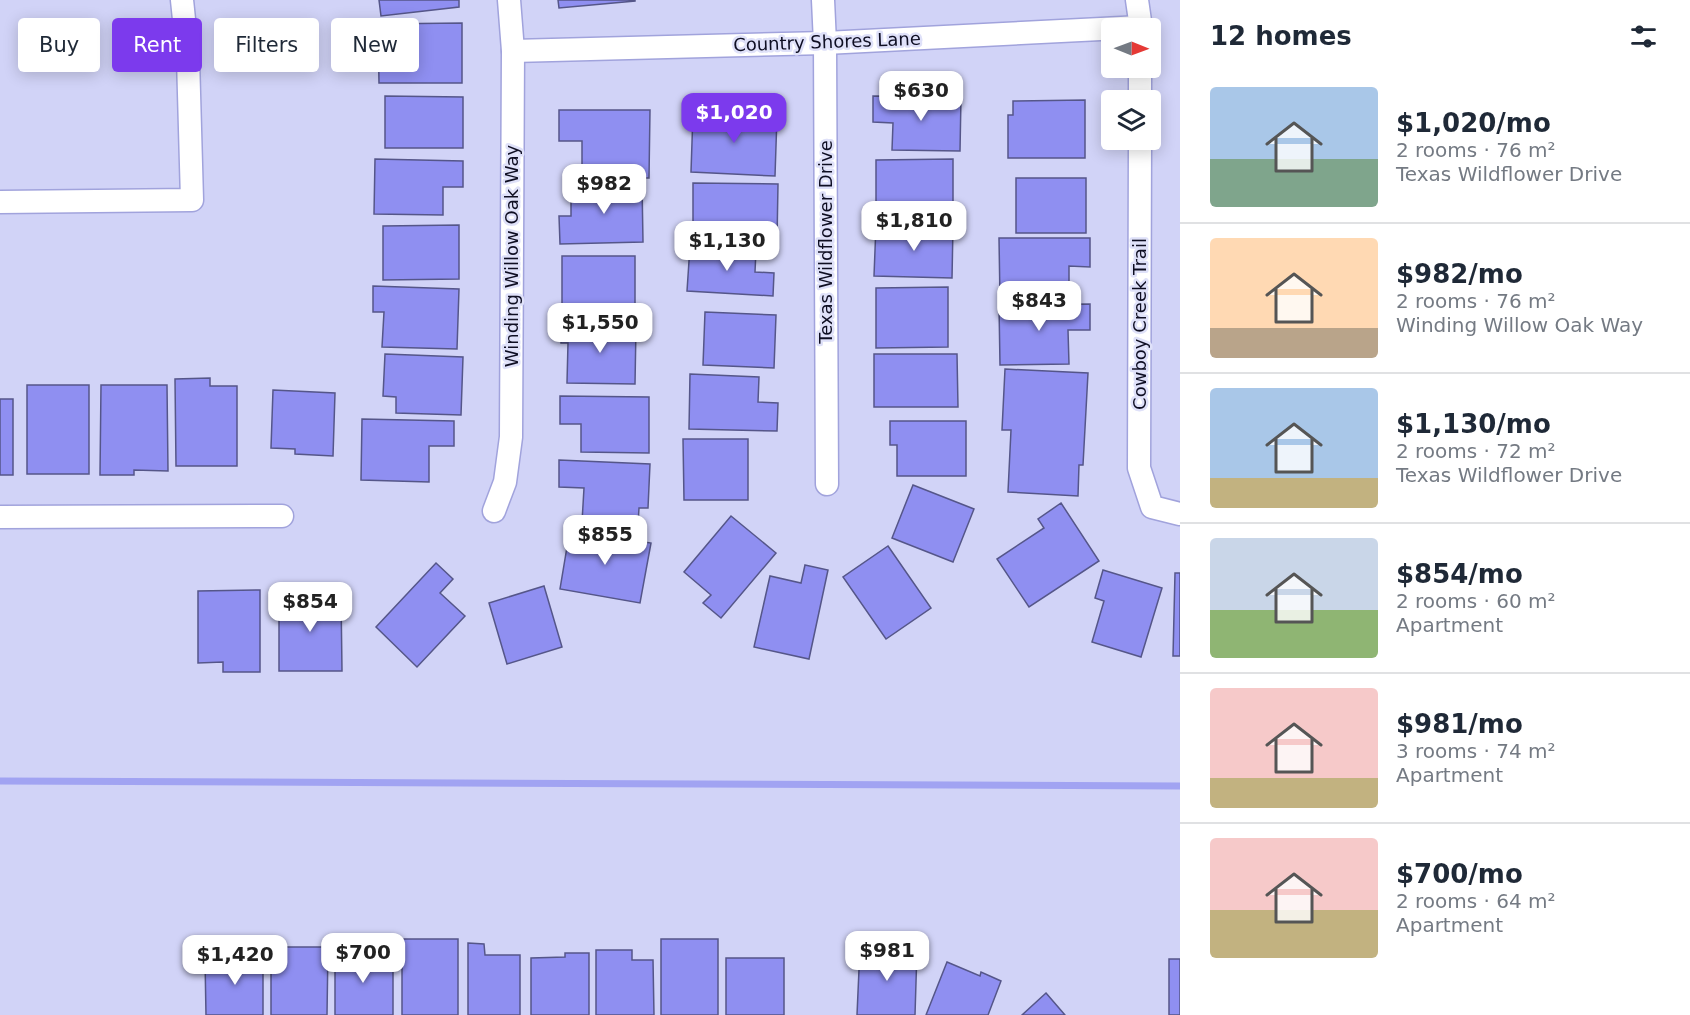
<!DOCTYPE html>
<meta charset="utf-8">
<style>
body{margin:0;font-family:"DejaVu Sans",sans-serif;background:#f2f2f3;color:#1f2937;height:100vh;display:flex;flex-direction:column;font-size:22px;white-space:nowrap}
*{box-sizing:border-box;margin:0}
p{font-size:20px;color:#747a83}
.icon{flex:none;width:33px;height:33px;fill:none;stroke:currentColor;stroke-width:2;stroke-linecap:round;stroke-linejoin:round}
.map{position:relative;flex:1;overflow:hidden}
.sheet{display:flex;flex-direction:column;background:#fff;width:510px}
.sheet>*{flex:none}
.top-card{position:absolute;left:18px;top:18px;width:570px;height:54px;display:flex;gap:12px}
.needle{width:39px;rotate:91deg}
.controls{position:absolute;left:1101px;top:18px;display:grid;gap:12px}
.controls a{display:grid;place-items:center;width:60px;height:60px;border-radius:6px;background:#fff;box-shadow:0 3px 15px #0003;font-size:30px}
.price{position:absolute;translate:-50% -51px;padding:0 14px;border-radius:12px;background:#fff;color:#222;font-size:20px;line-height:39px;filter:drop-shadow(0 2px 3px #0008)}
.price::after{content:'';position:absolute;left:50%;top:36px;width:18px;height:14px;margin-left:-9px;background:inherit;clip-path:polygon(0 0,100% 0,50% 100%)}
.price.on{background:#7c3aed;color:#fff}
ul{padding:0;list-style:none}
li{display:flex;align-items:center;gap:18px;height:150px;padding:0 30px}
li+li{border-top:2px solid #e0e1e3}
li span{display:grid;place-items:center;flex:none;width:168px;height:120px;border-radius:6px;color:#555}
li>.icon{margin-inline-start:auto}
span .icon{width:72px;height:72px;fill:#fffc;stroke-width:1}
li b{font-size:26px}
h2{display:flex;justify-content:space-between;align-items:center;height:72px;padding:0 30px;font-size:26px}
.pill{padding:0 21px;border-radius:6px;background:#fff;box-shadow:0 3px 15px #0003;font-size:21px;line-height:54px}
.pill.on{background:#7c3aed;color:#fff}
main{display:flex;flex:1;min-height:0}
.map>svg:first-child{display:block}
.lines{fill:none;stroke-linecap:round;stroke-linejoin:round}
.stream{stroke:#a1a3f2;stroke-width:7}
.building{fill:#8f8ff1;stroke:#555689;stroke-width:1.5}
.street-casing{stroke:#a1a3dc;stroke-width:25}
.street{stroke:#fff;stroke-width:22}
.labels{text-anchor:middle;stroke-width:5;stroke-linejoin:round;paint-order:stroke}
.street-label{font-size:18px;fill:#0e0e22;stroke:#dfe1f9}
</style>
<main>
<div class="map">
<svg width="1180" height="1015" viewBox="0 0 1180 1015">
<rect width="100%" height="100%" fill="#d1d3f7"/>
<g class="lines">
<!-- stream -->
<path class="stream" d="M0,781L1180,786"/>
</g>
<!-- building -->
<g class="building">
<path d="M379,0H459V7L381,16Z"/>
<path d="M558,0H635V1L559,8Z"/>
<path d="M462,23V83H379L378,24Z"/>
<path d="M385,96L463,97V148H385Z"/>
<path d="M873,96L961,97L960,151L892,150L893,123L873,122Z"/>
<path d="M1085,100V158H1008V115H1013V101Z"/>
<path d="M559,110H650L649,178H582V141H559Z"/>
<path d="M693,113L777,116L775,176L691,172Z"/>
<path d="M375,159L463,161V187H443V215L374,214Z"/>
<path d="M953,159V214H876V160Z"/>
<rect x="1016" y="178" width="70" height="55"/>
<path d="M693,183L778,184L777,240H693Z"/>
<path d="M642,184L643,242L560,244L559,216H571V186Z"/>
<path d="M459,225V279L383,280V226Z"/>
<path d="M876,225L953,227L952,278L874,276Z"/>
<path d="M999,238H1090V267L1069,266V300H1000Z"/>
<path d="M690,246L756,250L755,272L774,273L773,296L687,291Z"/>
<rect x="562" y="256" width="73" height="61"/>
<path d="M373,286L459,289L457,349L382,347L384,312H373Z"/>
<path d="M948,287V347L876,348V288Z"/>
<path d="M1090,304V330H1068L1069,364L1000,365L999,305Z"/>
<path d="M705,312L776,315L774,368L703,365Z"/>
<path d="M561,326L636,327L635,384L567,383L568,343H561Z"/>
<path d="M385,354L463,357L461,415L396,413V397L383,396Z"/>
<path d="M874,354H957L958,407H874Z"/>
<path d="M1005,369L1088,373L1083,465H1079L1078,496L1008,492L1011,430H1002Z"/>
<path d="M690,374L759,377L758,402L778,403L777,431L689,429Z"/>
<path d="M210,378V386H237V466H176L175,379Z"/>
<rect x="27" y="385" width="62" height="89"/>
<path d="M101,385H167L168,471L134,470V475H100Z"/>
<path d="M273,390L335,393L333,456L295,454V449L271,448Z"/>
<path d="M560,396L649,397V453L581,452V424H560Z"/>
<rect x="0" y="399" width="13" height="76"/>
<path d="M362,419L454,421V446H429V482L361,480Z"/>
<path d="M890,421H966V476H897V445H890Z"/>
<path d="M683,439H748V500H684Z"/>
<path d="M559,460L650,464L648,508H639L638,524L582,522L584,488L559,487Z"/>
<path d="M913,485L974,509L953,562L892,538Z"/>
<path d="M1061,503L1099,561L1029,607L997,559L1044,528L1038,519Z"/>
<path d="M731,516L776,553L721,618L703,603L711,595L684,572Z"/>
<path d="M570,529L651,543L640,603L560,589Z"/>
<path d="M888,546L931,608L886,639L843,577Z"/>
<path d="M436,563L453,579L440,593L465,616L417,667L376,627Z"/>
<path d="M805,565L828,570L809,659L754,647L770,576L801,583Z"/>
<path d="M1103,570L1162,588L1141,657L1092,642L1104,601L1095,598Z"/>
<path d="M1175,573H1180V656H1173Z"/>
<path d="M544,586L562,647L507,664L489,603Z"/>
<path d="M260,590V672H223V662L198,663V591Z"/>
<path d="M279,595H341L342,671H279Z"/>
<rect x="402" y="939" width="56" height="76"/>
<rect x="661" y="939" width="57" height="76"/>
<path d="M468,943L484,944L485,955H520V1015H468Z"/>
<path d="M271,947H328L327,1015H271Z"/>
<path d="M860,947L917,950L915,1015H857Z"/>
<path d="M335,950H371L372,959H393V1015H335Z"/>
<path d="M596,950H632V960H653L654,1015H596Z"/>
<path d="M263,953V1015H206L205,959H242V954Z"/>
<path d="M565,953H589V1015H531V958L565,957Z"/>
<rect x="726" y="958" width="58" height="57"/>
<rect x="1169" y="959" width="11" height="56"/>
<path d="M947,962L980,976L981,972L1001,981L988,1015H926Z"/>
<path d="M1046,993L1065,1015H1022Z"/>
</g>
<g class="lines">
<!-- street casing -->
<g class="street-casing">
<g id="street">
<path d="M823,0L825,43L827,484"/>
<path d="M1137,0L1141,28"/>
<path d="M513,51L825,43L1141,27"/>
<path d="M1140,100V68"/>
<path d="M1140,140L1139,468L1152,507L1180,514"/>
<path d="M0,202L192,200L188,58L182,0"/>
<path d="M494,511L505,482L511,437L513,51L509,0"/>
<path d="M0,517L282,516"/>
</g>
</g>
<!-- street -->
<use href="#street" class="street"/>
</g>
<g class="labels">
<!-- street labels -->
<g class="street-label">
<text transform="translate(827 42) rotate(-2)" y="6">Country Shores Lane</text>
<text transform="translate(826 242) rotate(-90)" y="6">Texas Wildflower Drive</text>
<text transform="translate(512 256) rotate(-90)" y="6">Winding Willow Oak Way</text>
<text transform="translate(1140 324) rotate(-90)" y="6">Cowboy Creek Trail</text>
</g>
</g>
</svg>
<div class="controls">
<a><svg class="needle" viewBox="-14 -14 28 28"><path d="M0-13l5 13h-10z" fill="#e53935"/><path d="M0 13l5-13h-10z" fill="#747a83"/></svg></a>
<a><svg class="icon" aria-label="layers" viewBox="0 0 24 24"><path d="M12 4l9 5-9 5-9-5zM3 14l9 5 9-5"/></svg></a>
</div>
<b class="price" style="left:921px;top:122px">$630</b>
<b class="price on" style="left:734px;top:144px">$1,020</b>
<b class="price" style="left:604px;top:215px">$982</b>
<b class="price" style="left:914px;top:252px">$1,810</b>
<b class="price" style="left:727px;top:272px">$1,130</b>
<b class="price" style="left:1039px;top:332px">$843</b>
<b class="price" style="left:600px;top:354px">$1,550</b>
<b class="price" style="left:605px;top:566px">$855</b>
<b class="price" style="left:310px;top:633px">$854</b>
<b class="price" style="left:887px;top:982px">$981</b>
<b class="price" style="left:363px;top:984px">$700</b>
<b class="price" style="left:235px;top:986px">$1,420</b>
<div class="top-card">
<a class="pill">Buy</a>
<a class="pill on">Rent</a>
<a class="pill">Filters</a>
<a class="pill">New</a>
</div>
</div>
<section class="sheet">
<h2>12 homes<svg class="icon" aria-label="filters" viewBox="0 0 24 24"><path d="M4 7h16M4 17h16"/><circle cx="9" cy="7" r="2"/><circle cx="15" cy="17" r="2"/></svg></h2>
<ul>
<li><span style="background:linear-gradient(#a9c7e8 60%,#7fa58c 0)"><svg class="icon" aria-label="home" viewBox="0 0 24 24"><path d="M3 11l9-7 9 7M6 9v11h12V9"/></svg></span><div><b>$1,020/mo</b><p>2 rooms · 76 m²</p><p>Texas Wildflower Drive</p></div></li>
<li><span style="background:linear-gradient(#ffd9b3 75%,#b9a48a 0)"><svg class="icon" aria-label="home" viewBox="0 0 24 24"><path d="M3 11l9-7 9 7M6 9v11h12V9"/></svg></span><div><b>$982/mo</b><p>2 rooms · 76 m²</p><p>Winding Willow Oak Way</p></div></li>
<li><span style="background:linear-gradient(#a9c7e8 75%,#c2b280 0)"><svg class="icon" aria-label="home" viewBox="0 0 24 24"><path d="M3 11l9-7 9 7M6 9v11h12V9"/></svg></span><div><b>$1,130/mo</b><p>2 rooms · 72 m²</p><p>Texas Wildflower Drive</p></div></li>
<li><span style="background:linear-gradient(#c9d6e8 60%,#8fb573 0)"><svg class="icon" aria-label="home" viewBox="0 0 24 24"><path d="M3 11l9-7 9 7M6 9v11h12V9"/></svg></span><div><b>$854/mo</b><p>2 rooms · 60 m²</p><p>Apartment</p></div></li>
<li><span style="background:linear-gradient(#f6c9c9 75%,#c2b280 0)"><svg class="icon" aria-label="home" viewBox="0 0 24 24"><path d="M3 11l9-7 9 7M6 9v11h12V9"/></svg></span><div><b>$981/mo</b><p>3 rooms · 74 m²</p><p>Apartment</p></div></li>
<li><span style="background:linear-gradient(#f6c9c9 60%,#c2b280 0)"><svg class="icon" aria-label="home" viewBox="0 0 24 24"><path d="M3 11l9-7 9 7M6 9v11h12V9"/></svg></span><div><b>$700/mo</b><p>2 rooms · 64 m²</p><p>Apartment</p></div></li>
</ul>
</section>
</main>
